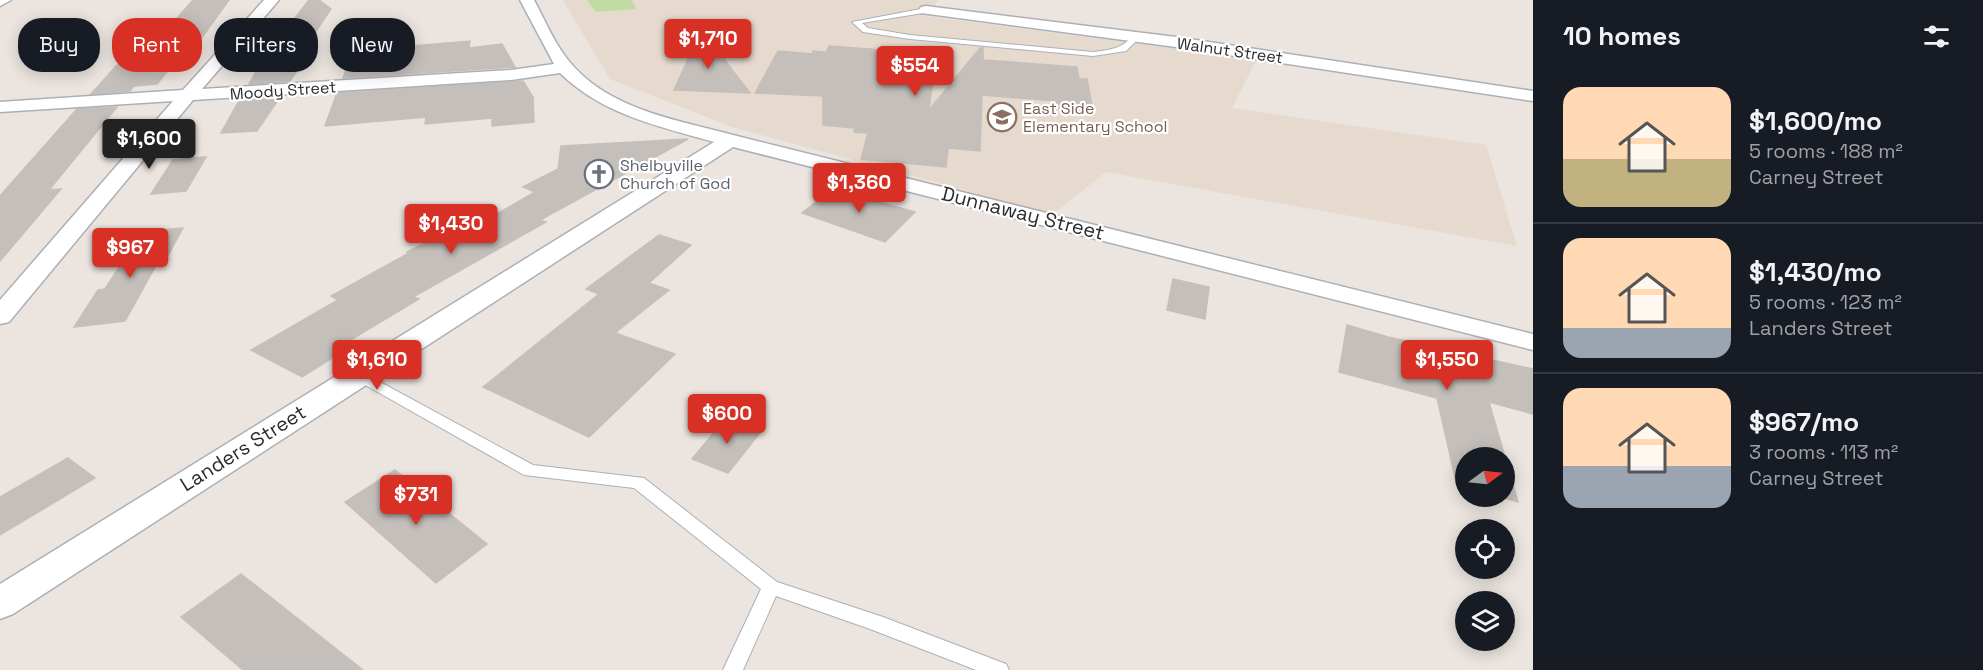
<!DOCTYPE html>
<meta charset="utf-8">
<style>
body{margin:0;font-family:"Space Grotesk",sans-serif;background:#20242c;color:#f1f3f6;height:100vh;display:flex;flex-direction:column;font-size:22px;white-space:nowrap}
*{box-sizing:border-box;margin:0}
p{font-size:20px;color:#9ea1a6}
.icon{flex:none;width:33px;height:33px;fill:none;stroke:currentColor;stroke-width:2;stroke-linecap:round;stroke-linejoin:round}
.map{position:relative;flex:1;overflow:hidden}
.details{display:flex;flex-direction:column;background:#171b24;width:450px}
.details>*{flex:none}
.hud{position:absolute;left:18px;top:18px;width:570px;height:54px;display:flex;gap:12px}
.needle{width:39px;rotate:75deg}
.controls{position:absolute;left:1455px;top:447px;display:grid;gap:12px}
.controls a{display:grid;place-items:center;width:60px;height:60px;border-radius:50%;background:#171b24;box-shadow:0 3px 15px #0003;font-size:30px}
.price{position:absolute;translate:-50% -51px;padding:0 14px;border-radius:6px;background:#d93025;color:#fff;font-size:20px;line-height:39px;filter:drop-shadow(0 2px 3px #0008)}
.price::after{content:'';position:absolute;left:50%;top:36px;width:18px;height:14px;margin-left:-9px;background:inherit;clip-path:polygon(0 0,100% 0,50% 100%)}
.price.on{background:#222;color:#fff}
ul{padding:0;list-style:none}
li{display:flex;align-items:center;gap:18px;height:150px;padding:0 30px}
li+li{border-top:2px solid #363941}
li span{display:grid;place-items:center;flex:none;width:168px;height:120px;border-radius:18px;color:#555}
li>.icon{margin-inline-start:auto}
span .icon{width:72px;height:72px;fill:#fffc;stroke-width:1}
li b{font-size:26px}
h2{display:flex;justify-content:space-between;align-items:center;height:72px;padding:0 30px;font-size:26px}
.chip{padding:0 21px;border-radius:24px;background:#171b24;box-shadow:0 3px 15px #0003;font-size:21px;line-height:54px}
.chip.on{background:#d93025;color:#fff}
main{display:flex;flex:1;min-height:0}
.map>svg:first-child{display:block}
.education{fill:#e6dace}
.green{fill:#c0dba3}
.building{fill:#c4bfbb;stroke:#c6bfb9;stroke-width:1.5}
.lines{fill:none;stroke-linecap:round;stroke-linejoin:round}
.lane-casing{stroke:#acb0b6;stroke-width:2}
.street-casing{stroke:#acb0b6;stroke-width:3}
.lane{fill:#fff;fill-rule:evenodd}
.street{fill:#fff;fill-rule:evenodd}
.labels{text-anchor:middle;stroke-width:4.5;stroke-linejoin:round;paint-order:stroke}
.far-street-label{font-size:16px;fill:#2b2b2b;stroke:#fff}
.far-education-label{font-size:16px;fill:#785e54;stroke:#fff;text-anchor:start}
.far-worship-label{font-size:16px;fill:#5b616d;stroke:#fff;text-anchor:start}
.street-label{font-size:20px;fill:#2b2b2b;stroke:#fff}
</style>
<main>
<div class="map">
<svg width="1533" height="670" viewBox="0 0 1533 670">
<rect width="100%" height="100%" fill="#ebe4df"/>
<!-- education -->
<path class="education" d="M563,0H939L924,16L1257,59L1232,108L1486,145L1517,246L1106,172L1053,214L732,127L610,79Z"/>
<!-- green -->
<path class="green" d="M587,0H632L636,9L596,12Z"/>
<!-- building -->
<g class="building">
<path d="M193,0H229L200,40L192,41L157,84L134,86L130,91L91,94L117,65L137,64Z"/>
<path d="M309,0H319L331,9L300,55H308L290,81L249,84L263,59Z"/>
<path d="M702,28L733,71L750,93L674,90Z"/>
<path d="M470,41L469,48L502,44L515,67L343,78L353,51Z"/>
<path d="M829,46L936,54L929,110L980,48H983V60L1077,67L1079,79H1087L1093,111L1057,108L1056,101L982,95L980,151L948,148L946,167L861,159L868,133L854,132L855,128L823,125V96L755,93L778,51L813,54V51L826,52Z"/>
<path d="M523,81L533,97L534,122L492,126V118L425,124L426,117L325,126L337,93Z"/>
<path d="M280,97L257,131L221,133L240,99Z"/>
<path d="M117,107L49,190L61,189L0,261V196L77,109Z"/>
<path d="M688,139L540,220L546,222L413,297L419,299L342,345L348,348L302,377L251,350L338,300L331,296L409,253L407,252L441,235L452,240L535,192L523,187L558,169L561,146Z"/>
<path d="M206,157L186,191L151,194L173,160Z"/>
<path d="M832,189L915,212L885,242L802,213Z"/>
<path d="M183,228L166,259L159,260L125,321L74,327L98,290L105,289L142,232Z"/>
<path d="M659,235L691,245L649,283L669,290L615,333L675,354L589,437L483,387L599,294L586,289Z"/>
<path d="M1173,279L1209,287L1205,319L1167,310Z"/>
<path d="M1347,325L1388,337L1533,369V414L1489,402L1518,502L1497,496H1504V458H1466V488L1457,486L1437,398L1339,372Z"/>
<path d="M727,417L762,430L728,473L692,459Z"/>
<path d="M68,458L95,478L0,535V497Z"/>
<path d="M395,470L487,544L436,583L345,502Z"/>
<path d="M241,574L363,670H243L181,617Z"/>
</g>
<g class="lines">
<!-- lane casing -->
<g class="lane-casing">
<g id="lane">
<path d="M926,8L930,10L929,12L862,23L868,28L910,35L1093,52C1109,50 1123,49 1133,35L1140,37L1126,51L1093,56L910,39L863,32L852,22Z"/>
<path d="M358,370L533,465L644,478L777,582L883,617L1006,664L1009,670H976L870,629L776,596L743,670H723L761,589L634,488L524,475L353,378L351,375L353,372Z"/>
</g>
</g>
<!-- street casing -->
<g class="street-casing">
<g id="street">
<path d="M0,0H11L0,6Z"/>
<path d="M264,0H279L202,89L511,70L554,64L520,0H534C546,22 556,48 574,67C614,111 682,121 737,136L1533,334V350L733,147L13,614L0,619V584L714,142C658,126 603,115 560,73L511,80L193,100L9,322L0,324V300L173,101L0,112V102L183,90Z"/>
<path d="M926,6L1176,37L1533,91V101L1176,47L921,13L919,10L921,7Z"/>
</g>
</g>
<!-- lane -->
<use href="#lane" class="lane"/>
<!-- street -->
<use href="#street" class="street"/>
</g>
<!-- icons -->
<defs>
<g id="school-ring" transform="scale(1.5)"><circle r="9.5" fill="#fff" stroke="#8d6e63" stroke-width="1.5"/><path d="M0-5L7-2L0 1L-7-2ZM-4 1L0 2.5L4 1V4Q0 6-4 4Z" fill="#8d6e63"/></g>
<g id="church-ring" transform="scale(1.5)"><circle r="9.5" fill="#fff" stroke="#6b7280" stroke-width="1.5"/><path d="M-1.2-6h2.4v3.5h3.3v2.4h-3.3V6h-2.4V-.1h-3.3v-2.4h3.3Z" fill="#6b7280"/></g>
</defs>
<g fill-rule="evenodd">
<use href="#school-ring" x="1002" y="117"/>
<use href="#church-ring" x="599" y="174"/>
</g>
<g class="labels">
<!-- far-street labels -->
<g class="far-street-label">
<text transform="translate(1230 50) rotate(8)" y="6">Walnut Street</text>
<text transform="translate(283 90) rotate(-4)" y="6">Moody Street</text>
</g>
<!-- far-education labels -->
<g class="far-education-label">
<text x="1023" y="114">East Side<tspan x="1023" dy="18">Elementary School</tspan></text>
</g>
<!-- far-worship labels -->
<g class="far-worship-label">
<text x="620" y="171">Shelbyville<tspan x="620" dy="18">Church of God</tspan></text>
</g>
<!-- street labels -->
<g class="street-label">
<text transform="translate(1023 213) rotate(14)" y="7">Dunnaway Street</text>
<text transform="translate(243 448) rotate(-32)" y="7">Landers Street</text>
</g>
</g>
</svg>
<div class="controls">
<a><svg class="needle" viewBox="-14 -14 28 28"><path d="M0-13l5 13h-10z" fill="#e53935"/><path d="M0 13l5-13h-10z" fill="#9ea1a6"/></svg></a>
<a><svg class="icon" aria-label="locate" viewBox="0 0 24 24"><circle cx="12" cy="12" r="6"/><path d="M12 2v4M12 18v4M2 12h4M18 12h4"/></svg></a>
<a><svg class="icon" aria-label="layers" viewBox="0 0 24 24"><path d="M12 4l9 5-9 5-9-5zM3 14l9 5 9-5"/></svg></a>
</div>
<b class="price" style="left:708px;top:70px">$1,710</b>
<b class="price" style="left:915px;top:97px">$554</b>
<b class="price on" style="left:149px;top:170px">$1,600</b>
<b class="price" style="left:859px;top:214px">$1,360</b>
<b class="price" style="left:451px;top:255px">$1,430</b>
<b class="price" style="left:130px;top:279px">$967</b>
<b class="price" style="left:377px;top:391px">$1,610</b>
<b class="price" style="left:1447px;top:391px">$1,550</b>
<b class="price" style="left:727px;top:445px">$600</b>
<b class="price" style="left:416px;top:526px">$731</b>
<div class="hud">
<a class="chip">Buy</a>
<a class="chip on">Rent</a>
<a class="chip">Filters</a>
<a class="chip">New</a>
</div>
</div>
<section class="details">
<h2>10 homes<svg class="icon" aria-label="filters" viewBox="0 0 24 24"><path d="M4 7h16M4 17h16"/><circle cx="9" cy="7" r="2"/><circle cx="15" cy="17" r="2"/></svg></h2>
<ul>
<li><span style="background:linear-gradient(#ffd9b3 60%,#c2b280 0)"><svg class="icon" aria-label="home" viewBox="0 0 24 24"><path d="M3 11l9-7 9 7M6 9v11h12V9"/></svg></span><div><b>$1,600/mo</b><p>5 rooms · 188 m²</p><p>Carney Street</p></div></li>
<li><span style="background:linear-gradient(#ffd9b3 75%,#9aa5b1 0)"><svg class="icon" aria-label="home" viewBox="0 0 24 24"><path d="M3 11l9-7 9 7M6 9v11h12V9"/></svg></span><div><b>$1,430/mo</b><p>5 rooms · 123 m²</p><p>Landers Street</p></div></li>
<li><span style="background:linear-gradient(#ffd9b3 65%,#9aa5b1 0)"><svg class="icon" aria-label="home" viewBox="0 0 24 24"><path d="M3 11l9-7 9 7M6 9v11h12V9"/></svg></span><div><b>$967/mo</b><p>3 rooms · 113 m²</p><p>Carney Street</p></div></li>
</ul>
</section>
</main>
